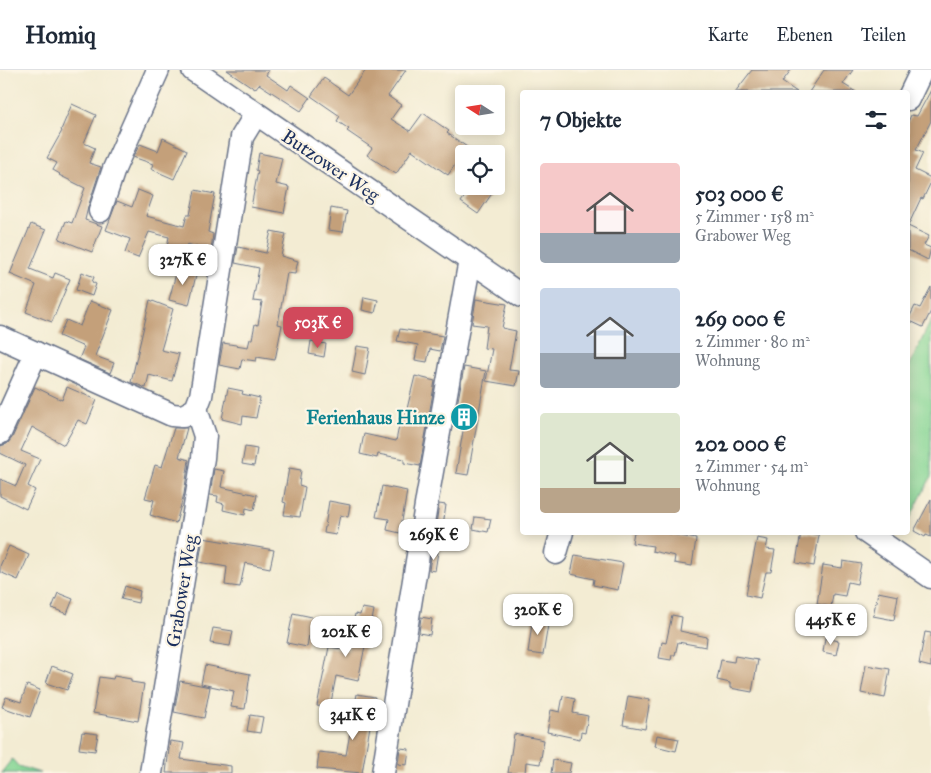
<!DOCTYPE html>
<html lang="de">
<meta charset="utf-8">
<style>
body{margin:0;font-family:"IM FELL Great Primer",serif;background:#f2f2f3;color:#1f2937;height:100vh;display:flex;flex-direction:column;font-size:19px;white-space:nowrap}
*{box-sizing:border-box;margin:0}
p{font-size:16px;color:#747a83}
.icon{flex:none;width:28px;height:28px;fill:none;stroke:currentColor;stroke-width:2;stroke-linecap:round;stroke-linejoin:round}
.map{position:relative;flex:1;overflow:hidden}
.sheet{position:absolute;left:520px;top:20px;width:390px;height:445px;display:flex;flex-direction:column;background:#fff;border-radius:5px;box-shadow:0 2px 12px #0003}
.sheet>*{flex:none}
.needle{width:32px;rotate:282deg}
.tools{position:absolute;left:455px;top:15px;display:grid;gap:10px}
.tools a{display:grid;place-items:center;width:50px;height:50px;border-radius:5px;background:#fff;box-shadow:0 2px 12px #0003;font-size:25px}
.price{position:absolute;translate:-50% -42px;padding:0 11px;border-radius:10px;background:#fff;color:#222;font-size:16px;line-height:32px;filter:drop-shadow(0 1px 2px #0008)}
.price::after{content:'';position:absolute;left:50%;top:30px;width:15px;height:11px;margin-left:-8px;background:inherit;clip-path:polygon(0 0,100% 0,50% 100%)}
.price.on{background:#d1495b;color:#fff}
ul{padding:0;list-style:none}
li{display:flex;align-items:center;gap:15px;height:125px;padding:0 20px}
li span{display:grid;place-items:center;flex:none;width:140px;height:100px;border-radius:5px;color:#555}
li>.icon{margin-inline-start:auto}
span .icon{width:60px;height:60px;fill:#fffc;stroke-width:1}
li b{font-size:21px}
h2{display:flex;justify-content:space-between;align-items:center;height:60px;padding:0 20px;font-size:21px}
header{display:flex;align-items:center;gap:30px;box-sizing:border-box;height:70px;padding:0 25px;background:#fff;border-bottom:1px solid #e0e1e3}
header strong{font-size:24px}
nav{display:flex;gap:28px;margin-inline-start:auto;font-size:18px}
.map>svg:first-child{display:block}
.green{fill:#87d695;stroke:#51827a}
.building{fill:#c4a07a}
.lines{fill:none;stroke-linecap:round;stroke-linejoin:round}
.minor-casing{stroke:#677187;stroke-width:25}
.minor{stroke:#fff;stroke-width:22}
.labels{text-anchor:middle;stroke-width:4.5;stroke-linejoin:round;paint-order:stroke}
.street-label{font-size:19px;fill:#1b2f5e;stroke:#fcf5e5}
.culture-label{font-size:19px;font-weight:bold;fill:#0d838f;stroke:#fcf5e5;text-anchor:end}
</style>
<header>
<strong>Homiq</strong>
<nav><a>Karte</a><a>Ebenen</a><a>Teilen</a></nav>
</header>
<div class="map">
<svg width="931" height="703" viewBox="0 0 931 703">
<rect width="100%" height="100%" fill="#fcf5e5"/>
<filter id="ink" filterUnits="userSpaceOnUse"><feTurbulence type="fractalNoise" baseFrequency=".02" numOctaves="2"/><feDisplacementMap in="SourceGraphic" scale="10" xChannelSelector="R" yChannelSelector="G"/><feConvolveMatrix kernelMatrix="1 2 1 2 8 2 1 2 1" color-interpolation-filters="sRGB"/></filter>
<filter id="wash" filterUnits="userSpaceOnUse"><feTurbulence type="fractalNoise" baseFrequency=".0096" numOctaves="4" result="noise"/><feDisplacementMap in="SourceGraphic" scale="20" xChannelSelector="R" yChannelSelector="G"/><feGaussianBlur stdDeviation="1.12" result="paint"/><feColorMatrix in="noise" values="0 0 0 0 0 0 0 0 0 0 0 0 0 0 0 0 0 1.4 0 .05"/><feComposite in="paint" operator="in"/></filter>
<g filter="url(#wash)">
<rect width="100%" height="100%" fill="#f3ecd3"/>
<!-- green -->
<g class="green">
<path d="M931,250V407L908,452V299Z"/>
<path d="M12,689L18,696L40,703H1Z"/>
</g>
<g id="blocks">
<!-- building -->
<g class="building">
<path d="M227,0H269L266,5L288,20L291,15L310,28L301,41L259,14L255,19Z"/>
<path d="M366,0H406L388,26L401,35L391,49L410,61L423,43L449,61L447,63L467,77L448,105L412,80L396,104L367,85L372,78L347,61L349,59L337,51L340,46L311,26L324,8L348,25Z"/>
<path d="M752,0H791L782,12L797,22H735Z"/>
<path d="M824,0H853L843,14L856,22H809Z"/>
<path d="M931,20V51L916,80L923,83L915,100L931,108V112L923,129L921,128L908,156L929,166L924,175L931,178L928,190L908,180V52L911,45L917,46Z"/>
<path d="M72,34L96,45L84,73L95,78L89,93L101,97L88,137L85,150L102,156L92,182L59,169L66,151L72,153L85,118L59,105L60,104L53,100L57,93L47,88L62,61L61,60Z"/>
<path d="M163,68L187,80L174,109L151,99L153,94L133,87L140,74L158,81Z"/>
<path d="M259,83L282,88L276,114L289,117L284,143L251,137L258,101L256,100Z"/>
<path d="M472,116H497L478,144L461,132Z"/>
<path d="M138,120L153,126L146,146L184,156L187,145H190L195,120L215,124L208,162L213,164L211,180L187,174L182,190L165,186L169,167L149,162L138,188L125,183L130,169L106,160L117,131L132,137Z"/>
<path d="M331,138L347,141L343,162L328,160Z"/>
<path d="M31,154L46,160L30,199L53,208L55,203L70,209L52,252L26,242L36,215L10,204Z"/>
<path d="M271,161L286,164L281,186L298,191L295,204L287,203L278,254L282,255L275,290L257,287L256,291L242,289L240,299L219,295L223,273L248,277L250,269H252L255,254L258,255L262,232L253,231L259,198L235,193L238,177L266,183Z"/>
<path d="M178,196L197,201L189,235L169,230Z"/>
<path d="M82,202L94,207L92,212L96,214L92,226L76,220Z"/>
<path d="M931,217V241L923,257L908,250L915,236L920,238Z"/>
<path d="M364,227L378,230L375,243L362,240Z"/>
<path d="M476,229L507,234L502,258L516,261L509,300L519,301L516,316L486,311L492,279L484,278L487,256L472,254Z"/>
<path d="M150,230L173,239L161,280L179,284L172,311L149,305L146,318L131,312Z"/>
<path d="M90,231L113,240L95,286L114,293L110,303L79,289L84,277L59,266L66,250L80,256Z"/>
<path d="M400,259L443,266L440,281L430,279L427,292L415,290L418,275L397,271Z"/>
<path d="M311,271L326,274L324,287L309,284Z"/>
<path d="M357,276L370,278L365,305L352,302Z"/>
<path d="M464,297L486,301L468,405L456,403L464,355L454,353Z"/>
<path d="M415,306L435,311L420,396L404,393V389L378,384L377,388L360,384L364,364L396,371L401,346L405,347Z"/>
<path d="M35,317L62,330L67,317L97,330L87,354L78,350L64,375L32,357L21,381L40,389L28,416L35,420L26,439L0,426V409L16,416L25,395L0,383V376L7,374L12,368Z"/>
<path d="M228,318L243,321L242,324L260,328L256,348L243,346L242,354L222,349Z"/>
<path d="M174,358H187L179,387L189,390L184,424L176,453L150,445L154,430L145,428L155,395L162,397Z"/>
<path d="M245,377L257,379L254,396L242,394Z"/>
<path d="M289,398L301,400L299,415L305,417L300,447L284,445L286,433L283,432Z"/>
<path d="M214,399L224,401L221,417L257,425L254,440L246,438L245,445L223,440L224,434L217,432L218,426L210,425Z"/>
<path d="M382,416L407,421L400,463L387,460L389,449L376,447Z"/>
<path d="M931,429V467L926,465L925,467L914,461Z"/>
<path d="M329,431L350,435L348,447L340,445L336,465L324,463Z"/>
<path d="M439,434L446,435L443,456L436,455Z"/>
<path d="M475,447L491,449L488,462L473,459Z"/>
<path d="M634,462H661L696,469L692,496L674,493L675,486L652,481L653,476L632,473Z"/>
<path d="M801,462L819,465L814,496L796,493Z"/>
<path d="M203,468L274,480L270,498L245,493L240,517L225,515L227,497L199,492Z"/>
<path d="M757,468L768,470L766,479L775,480L771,502H766L760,528L746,525Z"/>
<path d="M9,476L29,485L18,510L0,502V496Z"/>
<path d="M432,481L438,482L435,501L429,500Z"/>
<path d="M575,485L623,493L618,520L593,515L594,509L571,504Z"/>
<path d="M843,491L861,494L857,514L848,512L845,526L833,524L831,537L817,534L823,495L842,498Z"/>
<path d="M125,516L140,521L138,533L121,529Z"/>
<path d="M878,522L898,526L894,550L873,546Z"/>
<path d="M58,523L73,529L67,544L52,538Z"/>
<path d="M362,538L374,540L369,567L367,566L358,611L336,606L330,638L317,636L329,577L348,580L355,544L360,545Z"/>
<path d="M293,543L312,547L307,577L287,573Z"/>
<path d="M672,545L682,547L680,561L707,567L706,577L678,572L675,585H672L671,590L659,588L662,572L666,573Z"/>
<path d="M533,546L549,549L543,585L528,583Z"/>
<path d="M421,547L432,549L430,565L419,563Z"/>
<path d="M213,558L233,561L230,576L210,573Z"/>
<path d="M925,562L931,563V597L919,594Z"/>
<path d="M825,568L839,571L836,585L823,582Z"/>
<path d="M735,586L758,590L752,622L730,618V613L717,610L721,590L734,592Z"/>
<path d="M205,595L250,604L245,639L231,637L234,621L201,614Z"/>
<path d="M866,595L890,599L885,628L861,623Z"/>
<path d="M52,596L73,604L67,620L46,613Z"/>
<path d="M114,606L131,609V612L144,614L138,651L93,643L99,607L113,609Z"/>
<path d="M180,611L210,617L204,648L174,642Z"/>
<path d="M27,615L40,620L30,647L2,637L6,627L21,632Z"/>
<path d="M357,624L375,627L362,703L317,699L319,682L346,685Z"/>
<path d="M563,626L575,629L573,643L588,646L585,663L581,662L580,669L547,662L551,640L560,642Z"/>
<path d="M628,626L650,630L645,659L623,655Z"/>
<path d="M250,645L263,647L260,663L247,661Z"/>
<path d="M82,662L98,664L95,681L79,679Z"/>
<path d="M514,664L544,670L540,694L526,692L525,703H508Z"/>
<path d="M657,665L679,669L676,681L655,676Z"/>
<path d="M170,671L184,673L181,689L231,696V703H166Z"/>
<path d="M400,678L409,679L407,695L398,694Z"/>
<path d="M553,690L571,693L569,703H551Z"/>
</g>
</g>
</g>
<g filter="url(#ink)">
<use href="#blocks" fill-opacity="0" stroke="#677187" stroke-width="1"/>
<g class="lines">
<!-- minor casing -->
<g class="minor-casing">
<g id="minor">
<path d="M193,0L522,226"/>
<path d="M908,29L922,0"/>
<path d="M100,141L114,99L158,0"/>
<path d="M0,267L172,345L183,346L196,339L201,326L242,67L256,44"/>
<path d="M0,363L36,283"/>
<path d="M866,462L931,507"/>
<path d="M556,483L562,462"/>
<path d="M151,703L203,388L205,366L196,339"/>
<path d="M383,703L427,429L470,190"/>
</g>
</g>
<!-- minor -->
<use href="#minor" class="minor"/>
</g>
</g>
<!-- icons -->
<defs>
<g id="building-disc" transform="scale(1.4375)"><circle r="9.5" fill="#0f9aa8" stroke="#fcf5e5"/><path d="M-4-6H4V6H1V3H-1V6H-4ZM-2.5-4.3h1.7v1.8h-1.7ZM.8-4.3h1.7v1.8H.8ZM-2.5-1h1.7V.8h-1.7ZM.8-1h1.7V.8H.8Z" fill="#fff"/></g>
</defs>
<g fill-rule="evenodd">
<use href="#building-disc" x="464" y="347"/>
</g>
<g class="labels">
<!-- street labels -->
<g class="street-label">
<text transform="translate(331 95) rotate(34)" y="7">Butzower Weg</text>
<text transform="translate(181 521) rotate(-81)" y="7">Grabower Weg</text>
</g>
<!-- culture labels -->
<g class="culture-label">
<text x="445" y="354">Ferienhaus Hinze</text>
</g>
</g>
</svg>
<div class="tools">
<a><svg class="needle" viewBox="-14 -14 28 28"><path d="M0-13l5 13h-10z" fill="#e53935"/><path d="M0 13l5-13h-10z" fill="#747a83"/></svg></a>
<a><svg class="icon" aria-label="locate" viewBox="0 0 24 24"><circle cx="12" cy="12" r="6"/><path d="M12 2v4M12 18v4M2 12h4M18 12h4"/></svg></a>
</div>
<b class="price" style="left:183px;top:216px">327K €</b>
<b class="price on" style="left:318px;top:279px">503K €</b>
<b class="price" style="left:434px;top:491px">269K €</b>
<b class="price" style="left:538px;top:566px">320K €</b>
<b class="price" style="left:831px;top:576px">445K €</b>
<b class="price" style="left:346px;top:588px">202K €</b>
<b class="price" style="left:353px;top:671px">341K €</b>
<section class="sheet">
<h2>7 Objekte<svg class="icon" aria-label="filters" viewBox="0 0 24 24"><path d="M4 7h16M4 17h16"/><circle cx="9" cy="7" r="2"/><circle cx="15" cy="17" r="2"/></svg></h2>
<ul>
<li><span style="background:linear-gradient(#f6c9c9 70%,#9aa5b1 0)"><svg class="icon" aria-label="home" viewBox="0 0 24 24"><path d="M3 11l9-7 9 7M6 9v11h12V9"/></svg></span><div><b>503 000 €</b><p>5 Zimmer · 158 m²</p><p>Grabower Weg</p></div></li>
<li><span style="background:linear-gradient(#c9d6e8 65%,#9aa5b1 0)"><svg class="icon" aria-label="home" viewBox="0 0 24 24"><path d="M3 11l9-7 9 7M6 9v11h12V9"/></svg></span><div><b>269 000 €</b><p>2 Zimmer · 80 m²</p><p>Wohnung</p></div></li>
<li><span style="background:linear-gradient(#dfe7d0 75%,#b9a48a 0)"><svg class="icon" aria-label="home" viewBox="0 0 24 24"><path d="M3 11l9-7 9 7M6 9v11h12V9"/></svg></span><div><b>202 000 €</b><p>2 Zimmer · 54 m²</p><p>Wohnung</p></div></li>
</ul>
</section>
</div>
